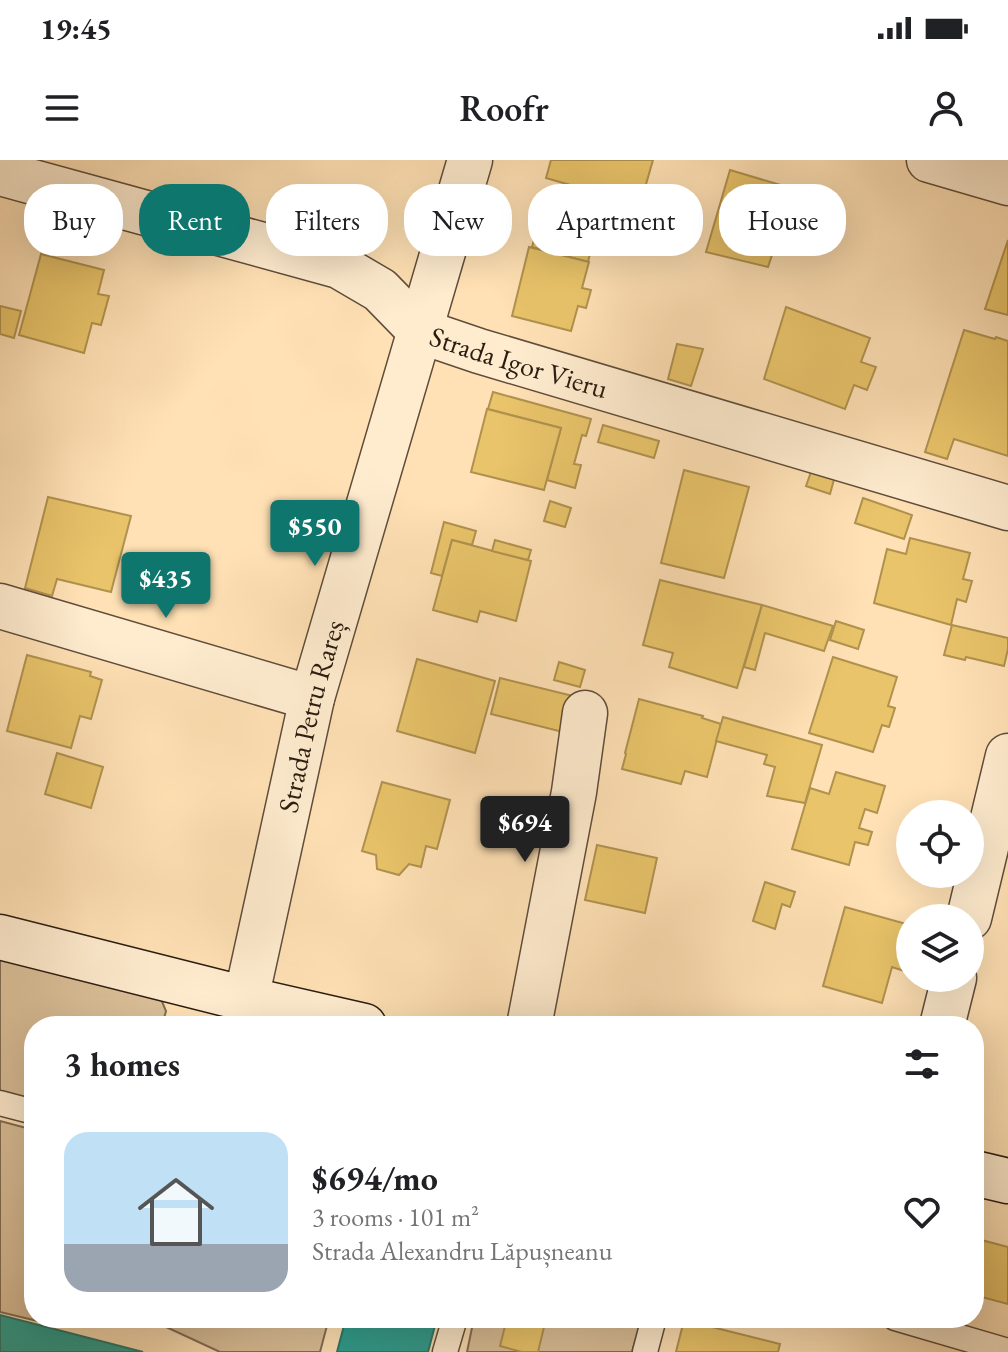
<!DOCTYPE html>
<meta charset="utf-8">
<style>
body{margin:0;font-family:"EB Garamond",serif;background:#f2f2f2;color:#202124;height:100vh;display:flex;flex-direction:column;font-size:30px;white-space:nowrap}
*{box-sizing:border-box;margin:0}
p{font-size:26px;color:#757577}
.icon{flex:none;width:44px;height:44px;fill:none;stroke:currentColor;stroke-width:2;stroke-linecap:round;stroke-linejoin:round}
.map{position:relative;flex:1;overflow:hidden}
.side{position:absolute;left:24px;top:856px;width:960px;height:312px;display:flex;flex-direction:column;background:#fff;border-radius:32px;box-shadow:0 8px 32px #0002}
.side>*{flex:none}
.top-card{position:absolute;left:24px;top:24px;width:960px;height:72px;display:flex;gap:16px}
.buttons{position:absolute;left:896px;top:640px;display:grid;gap:16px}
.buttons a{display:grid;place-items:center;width:88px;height:88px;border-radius:50%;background:#fff;box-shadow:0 8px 32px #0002;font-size:40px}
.price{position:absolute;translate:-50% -68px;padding:0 18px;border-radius:8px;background:#0f766e;color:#fff;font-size:26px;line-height:52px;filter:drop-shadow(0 2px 4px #0008)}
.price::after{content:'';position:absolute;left:50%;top:48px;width:24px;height:18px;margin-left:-12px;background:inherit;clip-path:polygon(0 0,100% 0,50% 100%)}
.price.active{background:#222;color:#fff}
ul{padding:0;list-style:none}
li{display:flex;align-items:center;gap:24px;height:200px;padding:0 40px}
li+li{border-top:2px solid #e0e0e0}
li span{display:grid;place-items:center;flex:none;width:224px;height:160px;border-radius:24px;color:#555}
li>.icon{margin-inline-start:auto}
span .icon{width:96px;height:96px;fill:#fffc;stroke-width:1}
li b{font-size:34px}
h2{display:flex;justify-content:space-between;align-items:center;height:96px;padding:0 40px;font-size:34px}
.pill{padding:0 28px;border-radius:32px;background:#fff;box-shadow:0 8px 32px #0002;font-size:28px;line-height:72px}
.pill.active{background:#0f766e;color:#fff}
.status{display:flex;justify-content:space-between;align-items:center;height:56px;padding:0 40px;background:#fff;direction:ltr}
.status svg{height:22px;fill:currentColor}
header{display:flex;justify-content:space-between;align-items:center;height:104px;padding:0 40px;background:#fff;font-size:36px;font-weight:600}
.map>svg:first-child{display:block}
.green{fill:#dbc099;stroke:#826e55;stroke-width:2}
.homes{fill:#e9c46a;stroke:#b0924f;stroke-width:2}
.schools{fill:#2a9d8f;stroke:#2a7669;stroke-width:2}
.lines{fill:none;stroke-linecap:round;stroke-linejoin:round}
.lane-casing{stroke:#5f4d3a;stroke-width:27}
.street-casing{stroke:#5f4d3a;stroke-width:47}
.secondary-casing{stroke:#2a1c11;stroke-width:47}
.lane{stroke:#ffeccf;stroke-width:24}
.street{stroke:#ffeccf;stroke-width:44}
.secondary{stroke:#ffeccf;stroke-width:44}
.labels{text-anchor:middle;stroke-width:8;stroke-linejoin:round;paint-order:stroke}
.street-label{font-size:28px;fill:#2a1c11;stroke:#ffeccf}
</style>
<div class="status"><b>19:45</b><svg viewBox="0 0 49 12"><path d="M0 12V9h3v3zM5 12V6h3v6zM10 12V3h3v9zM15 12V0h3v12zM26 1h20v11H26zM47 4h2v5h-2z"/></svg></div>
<header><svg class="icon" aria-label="menu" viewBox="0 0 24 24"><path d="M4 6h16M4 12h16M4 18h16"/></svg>Roofr<svg class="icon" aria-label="person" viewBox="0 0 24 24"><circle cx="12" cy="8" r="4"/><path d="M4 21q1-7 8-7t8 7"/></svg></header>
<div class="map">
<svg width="1008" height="1192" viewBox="0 0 1008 1192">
<rect width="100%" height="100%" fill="#ffe1b5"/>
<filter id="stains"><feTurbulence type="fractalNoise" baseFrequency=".0025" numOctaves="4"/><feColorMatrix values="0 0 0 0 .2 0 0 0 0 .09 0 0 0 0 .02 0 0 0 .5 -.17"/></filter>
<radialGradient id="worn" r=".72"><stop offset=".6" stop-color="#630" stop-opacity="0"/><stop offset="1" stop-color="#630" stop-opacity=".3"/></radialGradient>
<!-- green -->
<g class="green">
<path d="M0,794L161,839L166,851L162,866H34V944L0,936Z"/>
<path d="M223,856L265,866H207Z"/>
<path d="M0,961L34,970V1158H54V1165L0,1152Z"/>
<path d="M170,1158H329L320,1192H220L166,1167Z"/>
<path d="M474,1158H642L632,1192H467Z"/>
</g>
<!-- homes -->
<g class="homes">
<path d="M551,0H653L640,45L546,18Z"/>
<path d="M730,10L794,29L768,107L706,92Z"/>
<path d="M540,59L595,73L588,102L532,87Z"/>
<path d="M1008,80V155L985,149Z"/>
<path d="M529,87L589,102L582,128L591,130L586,148L578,146L571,171L512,156Z"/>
<path d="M41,94L104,110L98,134L109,136L101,165L92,163L84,193L19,175Z"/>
<path d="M0,146L21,151L14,178L0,174Z"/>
<path d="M786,147L870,178L861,202L876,207L867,230L854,225L845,249L764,219Z"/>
<path d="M964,170L995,179L996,177L1008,181V296L954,279L947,299L925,292Z"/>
<path d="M677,184L703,189L691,226L668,219Z"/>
<path d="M493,232L591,259L586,276L582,275L574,304L581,305L575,328L547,320L561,268L488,249Z"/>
<path d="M487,249L561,268L544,330L471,312Z"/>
<path d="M603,265L659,281L654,298L598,282Z"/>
<path d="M812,309L835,316L830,334L806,326Z"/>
<path d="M684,310L749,327L724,418L661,403Z"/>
<path d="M48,337L131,356L111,432L57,419L52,436L25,428Z"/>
<path d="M863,338L912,355L904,379L855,363Z"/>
<path d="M550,341L571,348L565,367L544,361Z"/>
<path d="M444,362L476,371L472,385L452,380L442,416L431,413Z"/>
<path d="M910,378L970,393L963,419L972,421L966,442L957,439L951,465L874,443L887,389L906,394Z"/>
<path d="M452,380L531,401L516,461L480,451L477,462L433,450Z"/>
<path d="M495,380L531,390L528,400L492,391Z"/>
<path d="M660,420L762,445L737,528L669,507L673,493L643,485Z"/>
<path d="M762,445L833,466L824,491L765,473L755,510L744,507Z"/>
<path d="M836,461L864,470L858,489L830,480Z"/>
<path d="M952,465L1008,478V489L1004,506L966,497L965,500L944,495Z"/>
<path d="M27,495L91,512L90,516L102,520L91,559L80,556L71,588L7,571Z"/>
<path d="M833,497L897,517L888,546L895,548L889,567L882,565L873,592L809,573Z"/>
<path d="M417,499L495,521L475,593L397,571Z"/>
<path d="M559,502L585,510L580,527L554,520Z"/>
<path d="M500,518L573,536L567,573L491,554Z"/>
<path d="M639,539L703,556L702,558L721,564L707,617L685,611L681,624L622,609L626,594L625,593Z"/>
<path d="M723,557L822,585L805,643L767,636L775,607L764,604L767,595L716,581Z"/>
<path d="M57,593L103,607L91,648L45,634Z"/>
<path d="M836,612L885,626L877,653L865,649L859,668L872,672L868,685L855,682L849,705L792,689L810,628L829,634Z"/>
<path d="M382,622L450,640L437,689L426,686L421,707L409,704L399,715L377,709L376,695L362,691Z"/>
<path d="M597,685L657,698L645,753L585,740Z"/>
<path d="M765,722L795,732L790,747L782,744L775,769L753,761Z"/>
<path d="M845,747L910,765V787L904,811L892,807L882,843L823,826Z"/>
<path d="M974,1078L1008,1087V1144L974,1135Z"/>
<path d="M507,1158H526L545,1163L538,1192H522L500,1186Z"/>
<path d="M684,1160L780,1184L778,1192H676Z"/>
</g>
<!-- schools -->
<g class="schools">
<path d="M0,1155L143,1192H0Z"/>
<path d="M346,1158H437L428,1192H337Z"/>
</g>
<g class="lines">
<!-- lane casing -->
<g class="lane-casing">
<g id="lane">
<path d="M0,943L34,952"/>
<path d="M895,1158L1008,1191"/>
<path d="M445,1192L455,1158"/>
<path d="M645,1192L654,1158"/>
</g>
</g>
<!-- street casing -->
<g class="street-casing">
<g id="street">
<path d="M929,0L1008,23"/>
<path id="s1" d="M0,13L339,106L380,130L420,171L479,191L1008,348"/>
<path d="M0,446L312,538"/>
<path d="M969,758L1008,596"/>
<path id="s2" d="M246,839L312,538L470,0"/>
<path d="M529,866L574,632L585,553"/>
<path d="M942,866L954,818"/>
</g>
</g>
<!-- secondary casing -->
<g class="secondary-casing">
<g id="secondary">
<path d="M0,777L246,839L364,866"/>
<path d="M974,1013L1008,1021"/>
</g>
</g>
<!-- lane -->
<use href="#lane" class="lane"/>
<!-- street -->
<use href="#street" class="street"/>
<!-- secondary -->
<use href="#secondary" class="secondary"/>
</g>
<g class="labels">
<!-- street labels -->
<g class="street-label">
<text dy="10" stroke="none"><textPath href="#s1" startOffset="560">Strada Igor Vieru</textPath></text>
<text dy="10" stroke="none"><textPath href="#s2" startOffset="290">Strada Petru Rareș</textPath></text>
</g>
</g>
<rect width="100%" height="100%" filter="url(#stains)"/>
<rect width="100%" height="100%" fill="url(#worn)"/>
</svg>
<div class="buttons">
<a><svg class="icon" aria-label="locate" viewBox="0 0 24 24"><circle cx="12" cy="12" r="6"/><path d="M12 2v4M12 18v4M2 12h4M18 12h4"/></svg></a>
<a><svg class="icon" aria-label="layers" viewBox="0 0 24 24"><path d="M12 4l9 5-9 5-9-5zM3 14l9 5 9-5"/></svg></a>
</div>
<b class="price" style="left:315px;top:408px">$550</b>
<b class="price" style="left:166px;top:460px">$435</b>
<b class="price active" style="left:525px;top:704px">$694</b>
<div class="top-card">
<a class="pill">Buy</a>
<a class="pill active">Rent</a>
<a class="pill">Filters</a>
<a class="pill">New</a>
<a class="pill">Apartment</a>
<a class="pill">House</a>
</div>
<section class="side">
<h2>3 homes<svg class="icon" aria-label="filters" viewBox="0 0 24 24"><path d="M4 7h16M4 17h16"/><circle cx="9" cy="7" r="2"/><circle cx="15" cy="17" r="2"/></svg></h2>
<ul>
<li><span style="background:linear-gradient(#bfe0f5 70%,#9aa5b1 0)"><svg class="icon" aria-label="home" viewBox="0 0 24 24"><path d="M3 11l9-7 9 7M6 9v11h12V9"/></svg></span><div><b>$694/mo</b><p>3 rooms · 101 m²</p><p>Strada Alexandru Lăpușneanu</p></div><svg class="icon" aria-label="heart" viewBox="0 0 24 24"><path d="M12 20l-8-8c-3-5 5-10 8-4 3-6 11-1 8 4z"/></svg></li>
</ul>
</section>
</div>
